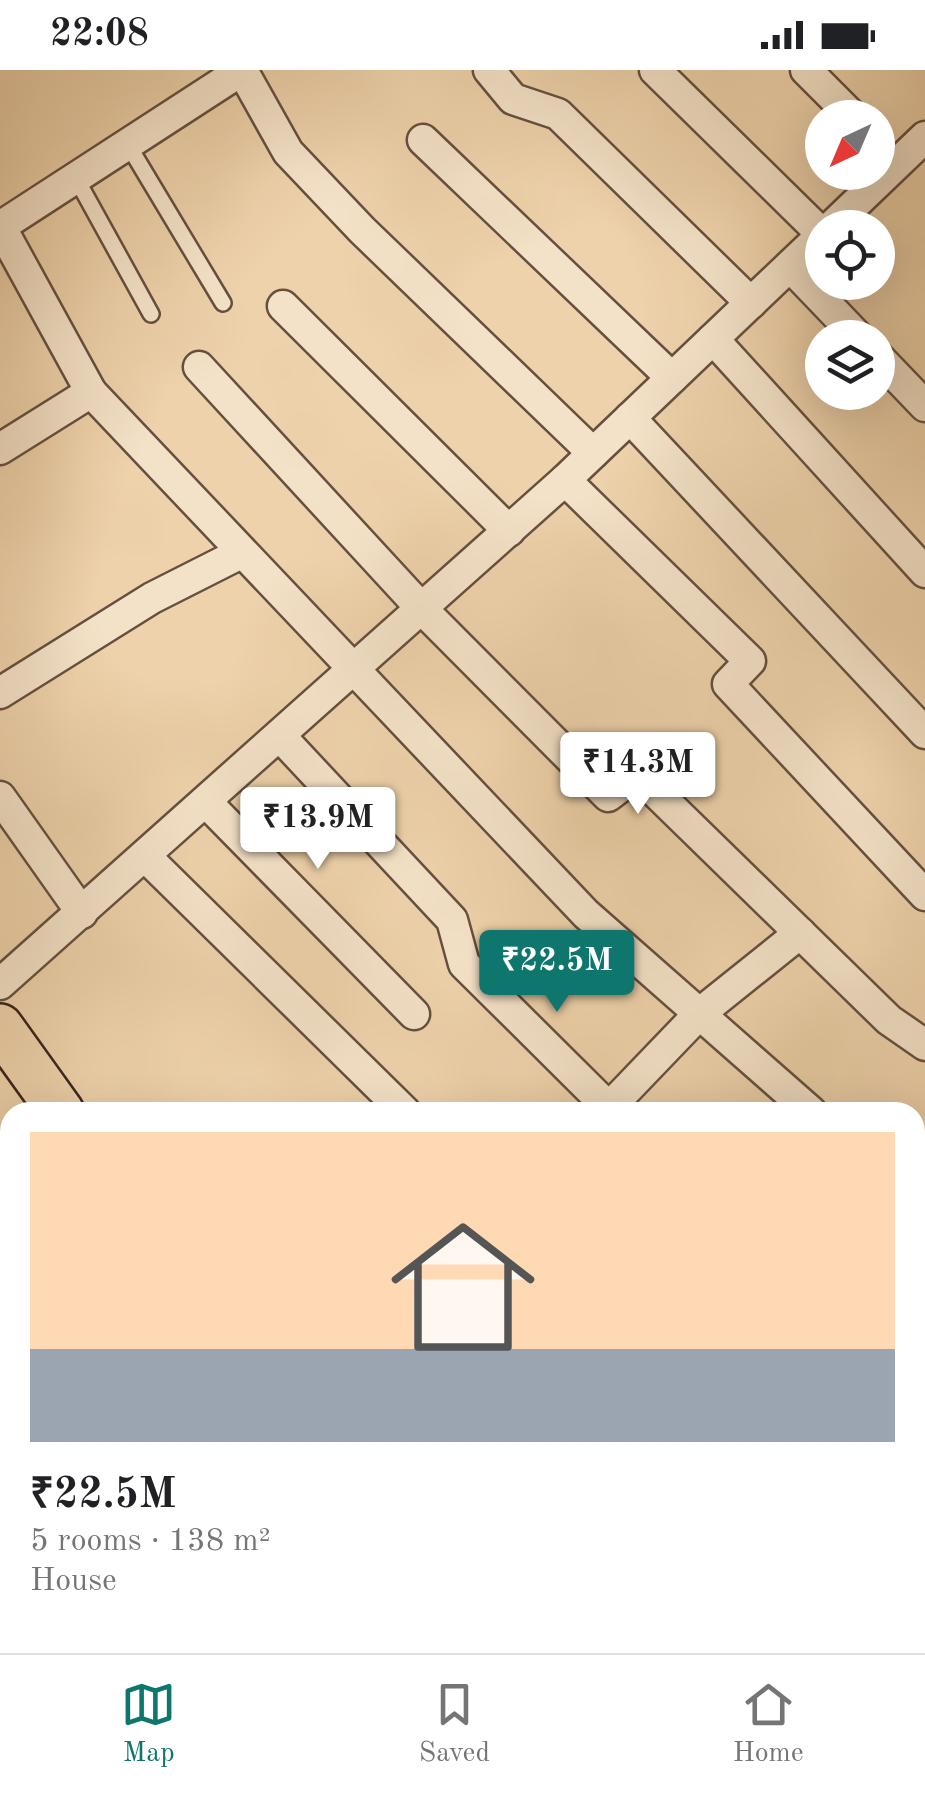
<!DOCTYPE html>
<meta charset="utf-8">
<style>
body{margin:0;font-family:"Old Standard TT",serif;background:#f6f6f6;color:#202124;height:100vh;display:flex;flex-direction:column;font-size:38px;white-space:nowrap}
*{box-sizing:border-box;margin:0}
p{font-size:32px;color:#757577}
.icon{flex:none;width:55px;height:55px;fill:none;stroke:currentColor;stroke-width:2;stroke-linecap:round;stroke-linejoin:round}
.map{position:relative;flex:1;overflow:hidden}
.drawer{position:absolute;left:0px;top:1032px;width:925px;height:552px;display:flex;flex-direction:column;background:#fff;border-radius:30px 30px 0 0;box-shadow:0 10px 40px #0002}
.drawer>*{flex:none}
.needle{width:65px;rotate:224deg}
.buttons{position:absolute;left:805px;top:30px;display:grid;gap:20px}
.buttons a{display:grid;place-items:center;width:90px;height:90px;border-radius:50%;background:#fff;box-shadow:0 10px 40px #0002;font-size:50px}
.price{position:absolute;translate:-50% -85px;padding:0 22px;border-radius:10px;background:#fff;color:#222;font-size:32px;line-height:65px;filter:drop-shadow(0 2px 5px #0008)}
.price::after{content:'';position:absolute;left:50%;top:60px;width:30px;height:22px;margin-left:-15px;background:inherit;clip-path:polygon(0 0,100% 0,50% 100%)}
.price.active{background:#0f766e;color:#fff}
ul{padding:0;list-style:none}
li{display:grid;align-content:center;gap:20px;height:530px;padding:0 30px}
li+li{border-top:2px solid #e0e0e0}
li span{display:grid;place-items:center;height:310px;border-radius:0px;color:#555}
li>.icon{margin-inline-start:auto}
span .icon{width:180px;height:180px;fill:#fffc;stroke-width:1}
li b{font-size:42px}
.status{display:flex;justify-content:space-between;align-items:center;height:70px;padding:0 50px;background:#fff;direction:ltr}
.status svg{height:28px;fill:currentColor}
.tabs{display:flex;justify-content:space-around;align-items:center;height:140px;border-top:2px solid #e0e0e0;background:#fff;font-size:28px;color:#757577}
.tabs a{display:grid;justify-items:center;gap:5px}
.tabs .active{color:#0f766e}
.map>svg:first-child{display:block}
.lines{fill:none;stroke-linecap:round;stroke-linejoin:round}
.service-casing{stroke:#664f3f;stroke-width:20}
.minor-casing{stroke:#664f3f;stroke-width:35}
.primary-casing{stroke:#38231b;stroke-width:50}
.service{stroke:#f4e2c8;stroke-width:15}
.minor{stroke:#f4e2c8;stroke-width:30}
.primary{stroke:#eed2ab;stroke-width:45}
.rail-casing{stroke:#38231b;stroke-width:11}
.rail{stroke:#f4e2c8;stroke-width:8;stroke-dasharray:22;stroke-linecap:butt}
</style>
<div class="status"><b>22:08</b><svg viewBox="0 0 49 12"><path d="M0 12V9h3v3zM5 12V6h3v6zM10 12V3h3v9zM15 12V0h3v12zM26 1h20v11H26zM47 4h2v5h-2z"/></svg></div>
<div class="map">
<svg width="925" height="1583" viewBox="0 0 925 1583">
<rect width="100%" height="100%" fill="#eed2ab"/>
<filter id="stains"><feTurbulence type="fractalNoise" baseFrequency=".002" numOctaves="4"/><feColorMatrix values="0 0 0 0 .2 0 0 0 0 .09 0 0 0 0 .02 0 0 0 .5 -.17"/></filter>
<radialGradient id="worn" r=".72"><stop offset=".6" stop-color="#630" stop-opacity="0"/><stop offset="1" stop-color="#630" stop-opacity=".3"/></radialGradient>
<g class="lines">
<!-- service casing -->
<g class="service-casing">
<g id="service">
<path d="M127,73L223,233"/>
<path d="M76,108L151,244"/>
</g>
</g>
<!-- minor casing -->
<g class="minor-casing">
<g id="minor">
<path d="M242,0L288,82L362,160L593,383"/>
<path d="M489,0L513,29L558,44L751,233"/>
<path d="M655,0L822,164"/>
<path d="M806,0L854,48"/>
<path d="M423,70L672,308"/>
<path d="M0,156L91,322"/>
<path d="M0,157L242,0"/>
<path d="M830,158L925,67"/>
<path d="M790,196L859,268"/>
<path d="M283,236L509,461"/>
<path d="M713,269L925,502"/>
<path d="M878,287L925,336"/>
<path d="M199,297L422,539L608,726L637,704L889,950L925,975"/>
<path d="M630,348L925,663"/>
<path d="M0,379L91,322L586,844L811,1042"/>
<path d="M565,410L750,591L728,614L925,825"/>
<path d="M0,623L152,528L241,483"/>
<path d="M280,666L452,850L464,894L613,1042"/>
<path d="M0,727L82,843"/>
<path d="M207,733L414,944"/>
<path d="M146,787L405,1042"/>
<path d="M0,914L565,410L822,165"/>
<path d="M605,1042L699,944L800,863"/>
<path d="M915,1130L925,1119"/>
<path d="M915,1354L925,1344"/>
<path d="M885,1575L893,1583"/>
</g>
</g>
<!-- primary casing -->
<g class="primary-casing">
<g id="primary">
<path d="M0,957L61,1042"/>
<path d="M498,1575L505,1583"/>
</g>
</g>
<!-- service -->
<use href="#service" class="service"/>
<!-- minor -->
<use href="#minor" class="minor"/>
<!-- primary -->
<use href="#primary" class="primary"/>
<!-- rail casing -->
<g class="rail-casing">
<g id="rail">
<path d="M0,1370L10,1379"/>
<path d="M0,1395L10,1404"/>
<path d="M200,1575L209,1583"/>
<path d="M227,1575L236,1583"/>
</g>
</g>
<!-- rail -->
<use href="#rail" class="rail"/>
</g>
<rect width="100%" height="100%" filter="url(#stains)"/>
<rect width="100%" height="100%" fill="url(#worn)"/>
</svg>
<div class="buttons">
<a><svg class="needle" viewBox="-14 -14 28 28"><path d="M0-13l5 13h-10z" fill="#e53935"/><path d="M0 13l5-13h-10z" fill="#757577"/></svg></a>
<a><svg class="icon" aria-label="locate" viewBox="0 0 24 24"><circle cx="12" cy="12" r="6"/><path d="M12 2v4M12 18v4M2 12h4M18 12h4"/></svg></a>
<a><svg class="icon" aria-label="layers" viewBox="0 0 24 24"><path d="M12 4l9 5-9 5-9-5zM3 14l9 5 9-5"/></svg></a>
</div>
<b class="price" style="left:638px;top:747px">₹14.3M</b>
<b class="price" style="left:318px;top:802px">₹13.9M</b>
<b class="price active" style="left:557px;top:945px">₹22.5M</b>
<section class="drawer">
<ul>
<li><span style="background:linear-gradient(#ffd9b3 70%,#9aa5b1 0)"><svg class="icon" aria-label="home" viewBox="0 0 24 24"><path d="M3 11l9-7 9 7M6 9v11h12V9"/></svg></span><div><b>₹22.5M</b><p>5 rooms · 138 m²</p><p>House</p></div></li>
</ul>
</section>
</div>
<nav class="tabs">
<a class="active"><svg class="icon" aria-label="map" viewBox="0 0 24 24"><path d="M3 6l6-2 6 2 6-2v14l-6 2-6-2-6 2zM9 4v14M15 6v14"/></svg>Map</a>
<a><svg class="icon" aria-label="saved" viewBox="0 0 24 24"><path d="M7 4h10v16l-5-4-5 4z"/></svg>Saved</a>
<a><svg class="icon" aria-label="home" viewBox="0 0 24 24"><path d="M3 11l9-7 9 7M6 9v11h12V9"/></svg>Home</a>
</nav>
